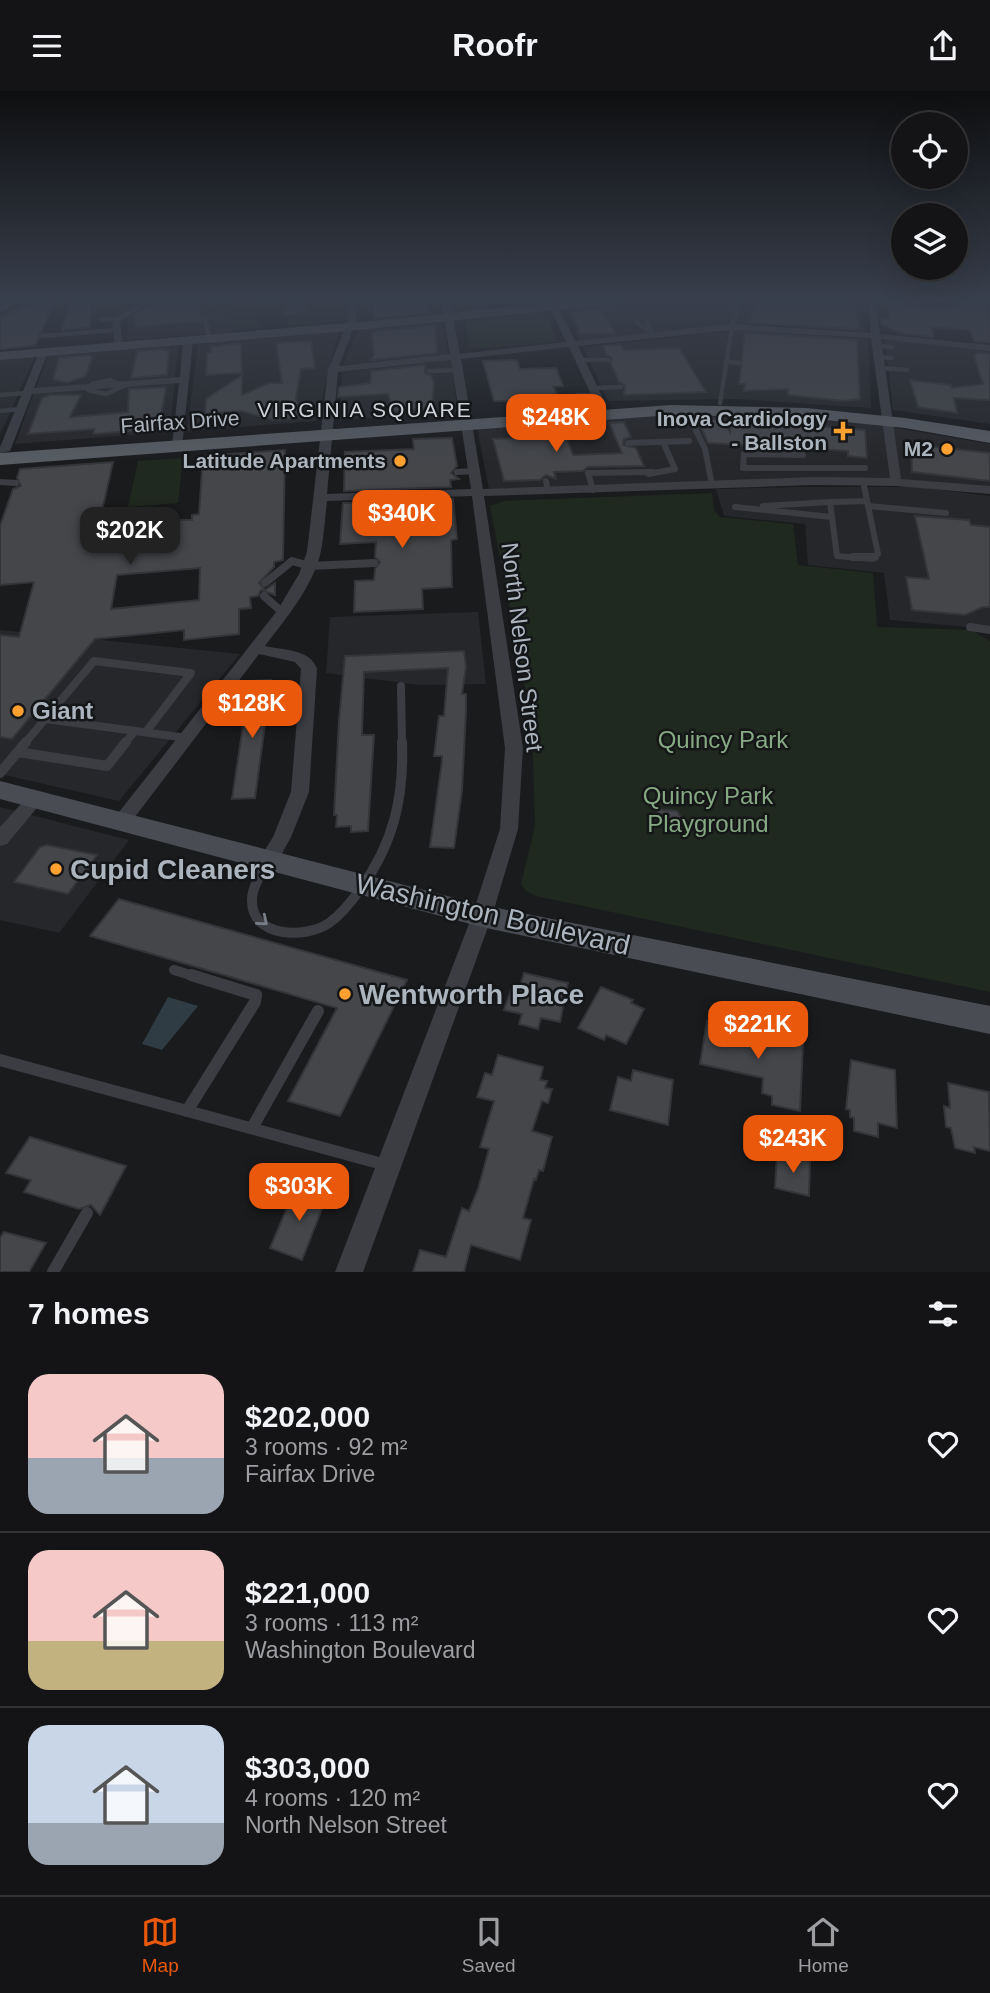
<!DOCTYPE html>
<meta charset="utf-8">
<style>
body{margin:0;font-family:Helvetica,sans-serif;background:#1d1d1f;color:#f1f3f6;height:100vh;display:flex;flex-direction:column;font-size:26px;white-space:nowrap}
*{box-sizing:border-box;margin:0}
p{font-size:23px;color:#9d9ea1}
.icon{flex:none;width:38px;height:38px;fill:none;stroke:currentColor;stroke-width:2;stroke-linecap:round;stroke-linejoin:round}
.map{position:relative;height:1181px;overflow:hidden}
.panel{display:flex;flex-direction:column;background:#141416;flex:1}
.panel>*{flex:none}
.fabs{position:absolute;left:891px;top:21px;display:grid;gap:14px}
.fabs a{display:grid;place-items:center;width:77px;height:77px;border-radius:50%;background:#141416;box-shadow:0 7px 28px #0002,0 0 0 2px #333335;font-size:35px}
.price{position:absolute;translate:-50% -60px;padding:0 16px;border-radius:14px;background:#ea580c;color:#fff;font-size:23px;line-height:46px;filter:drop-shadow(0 2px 4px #0008)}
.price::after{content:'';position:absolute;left:50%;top:42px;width:21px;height:16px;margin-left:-10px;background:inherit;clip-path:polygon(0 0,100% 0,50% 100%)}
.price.selected{background:#222;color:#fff}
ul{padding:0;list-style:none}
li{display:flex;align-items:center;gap:21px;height:175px;padding:0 28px}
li+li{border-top:2px solid #333335}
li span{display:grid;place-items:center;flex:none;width:196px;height:140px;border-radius:21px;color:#555}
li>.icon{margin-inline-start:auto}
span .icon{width:84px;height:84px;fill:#fffc;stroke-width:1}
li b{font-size:30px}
h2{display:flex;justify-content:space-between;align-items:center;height:84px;padding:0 28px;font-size:30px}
header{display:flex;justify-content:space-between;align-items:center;height:91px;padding:0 28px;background:#141416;font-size:32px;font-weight:800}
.tab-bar{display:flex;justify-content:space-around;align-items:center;height:98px;border-top:2px solid #333335;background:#141416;font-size:19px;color:#9d9ea1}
.tab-bar a{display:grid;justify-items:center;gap:4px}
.tab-bar .selected{color:#ea580c}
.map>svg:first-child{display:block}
.built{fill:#26272a}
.green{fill:#202920}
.water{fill:#2f3c43}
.building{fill:#44464a;stroke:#343539;stroke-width:2;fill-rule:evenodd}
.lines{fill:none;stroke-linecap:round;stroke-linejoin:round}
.lane-far4{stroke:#3b3d43;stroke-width:4.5}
.lane-far3{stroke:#3b3d43;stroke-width:6}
.lane-far2{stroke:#3b3d43;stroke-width:8}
.lane-far1{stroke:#3b3d43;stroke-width:10}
.lane{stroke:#3b3d43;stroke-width:12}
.street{fill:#3b3d43;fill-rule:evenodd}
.secondary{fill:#494d53;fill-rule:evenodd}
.primary{fill:#575b62;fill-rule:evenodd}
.oneway{stroke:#797e86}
.poi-dot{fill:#ffa131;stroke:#151618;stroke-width:2.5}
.labels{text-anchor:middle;stroke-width:5;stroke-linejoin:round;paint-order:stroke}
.far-neighbourhood-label{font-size:21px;letter-spacing:2px;fill:#ced2d9;stroke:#151618}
.far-poi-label{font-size:21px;font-weight:bold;fill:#acb4bd;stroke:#151618;text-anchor:end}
.far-street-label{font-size:21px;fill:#acb4bd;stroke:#151618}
.street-label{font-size:24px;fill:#acb4bd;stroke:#151618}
.poi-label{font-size:24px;font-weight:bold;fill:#acb4bd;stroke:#151618;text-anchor:start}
.park-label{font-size:24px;fill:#85a982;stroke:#151618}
.near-poi-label{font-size:28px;font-weight:bold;fill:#acb4bd;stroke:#151618;text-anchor:start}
.near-street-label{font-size:28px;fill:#acb4bd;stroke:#151618}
</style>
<header><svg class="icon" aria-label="menu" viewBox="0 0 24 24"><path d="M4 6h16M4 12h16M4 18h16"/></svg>Roofr<svg class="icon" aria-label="share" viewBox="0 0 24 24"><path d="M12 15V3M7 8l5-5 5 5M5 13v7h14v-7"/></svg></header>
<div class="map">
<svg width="990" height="1181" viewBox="0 0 990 1181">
<rect width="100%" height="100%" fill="#1a1b1d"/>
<!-- built -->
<g class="built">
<path d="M672,207H860L864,241L754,233L580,250L567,218Z"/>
<path d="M230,218L234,241L127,249L128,227Z"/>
<path d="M442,231L449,264L343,274L358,239Z"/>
<path d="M748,239L868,248L871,317L737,308L608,310L583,256Z"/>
<path d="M338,240L317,330L187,340L198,252Z"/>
<path d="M885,248L990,259V333L893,319Z"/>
<path d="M178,254L170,341L15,353L48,265Z"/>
<path d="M35,265L0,344V268Z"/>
<path d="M451,269L458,321L340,329L342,281Z"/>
<path d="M656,323L764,324L873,333L990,353V397L874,387L489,398L477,337Z"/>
<path d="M796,396H917L990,405V538L890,529L884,482L808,474L805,433L724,425L716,398Z"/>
<path d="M478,521L486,593L418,594L326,582L330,526Z"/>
<path d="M0,539L240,563L119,710L0,683Z"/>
<path d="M0,716L129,749L59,842L0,829Z"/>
</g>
<!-- green -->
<g class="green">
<path d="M160,207L232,213L237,207H260L256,223L264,224L257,226L259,235L267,237L233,239L230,219L128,227Z"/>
<path d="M276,207H345L342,230L289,235L285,223H277Z"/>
<path d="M547,222L557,251L469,258L466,231Z"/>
<path d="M183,367L178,412L128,416L138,370Z"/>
<path d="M712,402L714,419L720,426L793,433L798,474L873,482L877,536L971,539L990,550V901L536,805L526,800L521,793L535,735L532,632L490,415L504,410Z"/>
</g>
<!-- water -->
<path class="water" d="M168,906L198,915L162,959L142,953Z"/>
<!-- building -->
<g class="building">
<path d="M43,207H56L35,254L0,258V226Z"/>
<path d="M71,207L91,209L90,236L62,239Z"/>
<path d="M158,207H199L201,230L136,236L135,223Z"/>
<path d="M280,207H302L306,221L285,223Z"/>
<path d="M374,207H426L428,222L374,227Z"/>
<path d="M755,207H853L859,235L856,238L747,231V228L750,231Z"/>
<path d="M889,207H916L917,214L950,217L948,207H985L990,223V251L974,250L970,239L931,236L933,246L905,243L882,234L881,229L889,227Z"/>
<path d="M601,218L615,243L580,242L573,223L577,220Z"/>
<path d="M435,235L437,262L371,269L374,264L372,243L376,240Z"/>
<path d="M745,242L857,249L860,308L844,310L788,304V298L744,300L745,293H739Z"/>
<path d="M311,250L315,277L301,278L296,307L303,327L273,329L241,320L205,323L206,308L242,284V304L269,292H282L276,252Z"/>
<path d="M237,252L241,254L242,282L206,284L207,262L211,261V256Z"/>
<path d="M621,253L624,259L679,257L706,301L624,304L625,294L619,291L611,273L612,267L607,264L603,255Z"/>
<path d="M162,258L169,260L167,284L131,287L137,260Z"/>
<path d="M978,261L990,263V309L954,307L957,322L918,316L910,289L951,294L952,297L983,293L974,265Z"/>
<path d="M89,264L92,266L86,285L67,292L53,288L59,267Z"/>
<path d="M513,269L517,270L520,278L556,277L563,295H553L558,306L542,311L494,310L483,270Z"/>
<path d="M425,274V282L432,285L434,293L432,317L393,320L388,303L338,306L339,296L370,292L371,280Z"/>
<path d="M166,296L160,331L146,339L93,343L94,338L28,343L42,307L50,304H81L70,326L128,321L129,298Z"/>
<path d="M697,327L722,328L730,341L732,328L865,339L867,367L848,365V360L708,352Z"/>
<path d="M624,331L631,346L624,348L623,354L636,357L644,375L588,376L583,380L554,381L556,388L546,384L540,389L504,390L493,348L515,347L513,339L563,337L573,364L622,362L609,332Z"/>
<path d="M452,347L457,375L451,382L459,388L450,389L451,396L344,400L345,361L414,358L413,348Z"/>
<path d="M911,353L990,362V390L912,381Z"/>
<path d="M285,359L283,469L274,471V476L259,492L265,499L275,492V504L261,499L258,505L250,506L251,517L239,518V543L184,549V539L95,548L12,648L0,646V544L19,546L34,491L0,494V435L13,398L21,395L17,387L20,378L113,371L99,433L107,432L106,436L150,428L192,429V424L199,423L203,365ZM200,477L199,509L111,518L117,484Z"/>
<path d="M453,408L457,448L451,449L452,496L422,498L423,518L354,521L355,490L374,489L375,478L380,471L375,466L376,451L340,453L343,412Z"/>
<path d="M915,425L969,429L971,434L990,436V516H983L965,524L912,519L906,486L929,488Z"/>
<path d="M464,560L466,576L462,603H466V620L462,700L454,757L430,756L442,670V665H434L439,625H444L448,577L364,581L362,644H374L368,740L351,741V735L336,736L337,724H334L339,629L345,565Z"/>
<path d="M271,589L255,707L232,708L249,595L251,590Z"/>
<path d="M654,718L677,720L682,728L676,734L665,733Z"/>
<path d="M47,754L97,764L68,803L14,791L40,756Z"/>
<path d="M119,808L407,889L340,1025L288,1010L337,917L90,845Z"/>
<path d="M524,882L568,892L560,931L541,927L538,938L519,933L522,923L504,919L512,896L519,898Z"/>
<path d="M601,896L633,909L631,912L644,918L626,953L606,944L604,949L578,937Z"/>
<path d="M707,930L803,953L800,1020L772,1014V1005L762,1002L763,987L700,973Z"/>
<path d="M498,964L543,976L540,989L547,990L545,997L552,998L548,1012L542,1010L532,1040L552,1046L543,1080L539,1079L536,1089L534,1088L523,1127L531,1129L520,1169L471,1154L464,1181H413L420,1159L446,1166L462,1117L469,1120L478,1098L489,1058L480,1056L494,1010L477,1006L485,982L492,984Z"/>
<path d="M851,969L895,979L897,1037L878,1032V1046L854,1040V1027L850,1026V1019L846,1018Z"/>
<path d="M633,979L673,989L668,1034L610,1019L618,986L631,990Z"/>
<path d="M948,992L989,1001L990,1060L974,1056L975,1062L955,1057L951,1037L946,1036L944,1015L950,1017Z"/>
<path d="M30,1046L126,1075L100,1124L91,1114L79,1118L24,1101L31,1089L6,1082Z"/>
<path d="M777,1062L810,1070L809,1105L775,1097Z"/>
<path d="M296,1096L327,1105L302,1169L270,1157Z"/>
<path d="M4,1141L46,1152L29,1181H0V1147Z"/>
</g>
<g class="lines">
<!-- lane-far4 -->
<g class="lane-far4">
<path d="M205,226L209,248"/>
<path d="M101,228L116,229"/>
<path d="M646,230L654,245"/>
<path d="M637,231L649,240"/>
<path d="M42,245L117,239"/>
<path d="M878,255L892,256"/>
<path d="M880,266L891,267"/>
<path d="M580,269H608"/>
<path d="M726,270L739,272"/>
<path d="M881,277L907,279"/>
<path d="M429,280L459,279"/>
<path d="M110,289L124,295L106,303L88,299L92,293Z"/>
<path d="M593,297L621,296"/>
<path d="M0,304L27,302"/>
<path d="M577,304H596"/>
<path d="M720,312L733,230L742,208"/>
<path d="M0,320L21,318"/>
</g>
<!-- lane-far3 -->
<g class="lane-far3">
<path d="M691,329L705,358L712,394"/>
<path d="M628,352L689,350"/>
<path d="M803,364L744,363L743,377H865"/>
<path d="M457,381L474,380"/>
<path d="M648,383L675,378L663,351"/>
<path d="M546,390L548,400"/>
<path d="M863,390L878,463L873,468L837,465L830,411L867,410"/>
<path d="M0,391L16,392"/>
<path d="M593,399L588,382L652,381"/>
<path d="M763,415L830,411"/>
<path d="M868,415L946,422"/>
<path d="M735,416L832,426"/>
</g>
<!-- lane-far2 -->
<g class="lane-far2">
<path d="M853,466H875"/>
<path d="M265,492L292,470L310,475L374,472"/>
<path d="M264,505L283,522"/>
<path d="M970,536L990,539"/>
<path d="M401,595L402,652"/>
<path d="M46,628L187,647"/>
<path d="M25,652L94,570L191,582L146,641"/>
<path d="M125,652L135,640"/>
</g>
<!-- lane-far1 -->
<g class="lane-far1">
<path d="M18,661L107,675L126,651"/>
<path d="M0,682L26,651"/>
<path d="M268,770C262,782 252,795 252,809C251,847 306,848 329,832C342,823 352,810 361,797C394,751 404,706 402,651"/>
<path d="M174,879L197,886"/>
</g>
<!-- lane -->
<g class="lane">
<path d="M0,969L386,1074"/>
<path d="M187,1020L255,911L256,904L191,884"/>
<path d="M252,1037L318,920"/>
<path d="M53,1181L87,1122"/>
</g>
<!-- street -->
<g class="street">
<path d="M16,207H26L0,221V215Z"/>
<path d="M147,207H156L120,230L123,255L115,257L112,229Z"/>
<path d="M349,207H357L356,230L339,275L450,263L441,207H449L460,263L566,251L546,207H554L575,250L732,233L871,242L868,207H876L880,243L990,254V260L881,248L901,388L990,395V403L896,395L814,394L484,405L523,657L518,738L492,825L363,1181H335L472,825L500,738L505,657L472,405L327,410C325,427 324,444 321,460C313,496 286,527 265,555C282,559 311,558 317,578L309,701L291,746L275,775L268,777L261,775L258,770L273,746L291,701L301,578L295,571L259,563L128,735H114L112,730L277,520L299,483L307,461L328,279L348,230ZM732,239L871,247L890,387L814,386L483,398L461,268L569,256L596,314L601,317L606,314L578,255ZM451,269L471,398L327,403L338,281Z"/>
<path d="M188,246L193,249L182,356L172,354L179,292L32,303L10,360L0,362V356L40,259L48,261L34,297L180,286L183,249Z"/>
<path d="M35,702L41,704L44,708L41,712L7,753L0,755V736L29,704Z"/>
</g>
<!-- secondary -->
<g class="secondary">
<path d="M603,207H642L636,211L348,240L0,269V261L348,232Z"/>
<path d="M0,690L482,814L990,915V943L482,836L0,708Z"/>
</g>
<!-- primary -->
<path class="primary" d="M671,314L806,317L905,327L990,340V352L905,337L806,327L671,324L0,374V362Z"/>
</g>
<!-- one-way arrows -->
<defs><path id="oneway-chevron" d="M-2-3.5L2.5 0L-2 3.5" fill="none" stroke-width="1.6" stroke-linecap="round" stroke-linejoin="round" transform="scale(1.75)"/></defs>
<use class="oneway" href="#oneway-chevron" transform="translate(263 830) rotate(40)"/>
<!-- sky -->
<linearGradient id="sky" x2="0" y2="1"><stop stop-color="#0e0f10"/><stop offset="0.56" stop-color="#383f4c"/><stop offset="1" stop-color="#383f4c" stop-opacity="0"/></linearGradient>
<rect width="990" height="372" fill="url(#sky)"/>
<!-- markers -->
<g class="poi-dot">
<path d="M839.5 329.5h7v7h7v7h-7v7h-7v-7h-7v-7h7z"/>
<circle cx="947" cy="358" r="7"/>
<circle cx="400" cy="370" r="7"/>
<circle cx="18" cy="620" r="7"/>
<circle cx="56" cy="778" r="7"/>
<circle cx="345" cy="903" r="7"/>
</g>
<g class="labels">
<!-- far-neighbourhood labels -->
<g class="far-neighbourhood-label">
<text x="365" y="326">VIRGINIA SQUARE</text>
</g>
<!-- far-poi labels -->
<g class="far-poi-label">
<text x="827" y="335">Inova Cardiology<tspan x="827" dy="24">- Ballston</tspan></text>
<text x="933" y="365">M2</text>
<text x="386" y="377">Latitude Apartments</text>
</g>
<!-- far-street labels -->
<g class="far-street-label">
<text transform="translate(180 331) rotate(-4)" y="7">Fairfax Drive</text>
</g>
<!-- street labels -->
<g class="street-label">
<text transform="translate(522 556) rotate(83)" y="8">North Nelson Street</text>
</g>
<!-- poi labels -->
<g class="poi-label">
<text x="32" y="628">Giant</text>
</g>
<!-- park labels -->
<g class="park-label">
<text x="723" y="657">Quincy Park</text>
<text x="708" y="713">Quincy Park<tspan x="708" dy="28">Playground</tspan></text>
</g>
<!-- near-poi labels -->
<g class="near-poi-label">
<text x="70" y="788">Cupid Cleaners</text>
<text x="359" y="913">Wentworth Place</text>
</g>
<!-- near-street labels -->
<g class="near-street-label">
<text transform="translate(493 823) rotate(13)" y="10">Washington Boulevard</text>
</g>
</g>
</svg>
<div class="fabs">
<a><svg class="icon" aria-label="locate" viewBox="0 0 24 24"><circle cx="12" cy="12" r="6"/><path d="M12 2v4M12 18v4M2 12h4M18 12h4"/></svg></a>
<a><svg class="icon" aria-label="layers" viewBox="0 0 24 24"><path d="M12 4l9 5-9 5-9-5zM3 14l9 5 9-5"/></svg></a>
</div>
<b class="price" style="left:556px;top:363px">$248K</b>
<b class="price" style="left:402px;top:459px">$340K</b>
<b class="price selected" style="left:130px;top:476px">$202K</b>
<b class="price" style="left:252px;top:649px">$128K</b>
<b class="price" style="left:758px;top:970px">$221K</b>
<b class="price" style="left:793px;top:1084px">$243K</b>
<b class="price" style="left:299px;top:1132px">$303K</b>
</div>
<section class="panel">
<h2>7 homes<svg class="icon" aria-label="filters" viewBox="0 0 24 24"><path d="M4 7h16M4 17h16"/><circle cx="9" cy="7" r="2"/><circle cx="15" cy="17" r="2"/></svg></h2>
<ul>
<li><span style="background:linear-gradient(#f6c9c9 60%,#9aa5b1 0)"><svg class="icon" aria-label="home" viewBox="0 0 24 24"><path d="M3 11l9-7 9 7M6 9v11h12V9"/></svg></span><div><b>$202,000</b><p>3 rooms · 92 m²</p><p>Fairfax Drive</p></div><svg class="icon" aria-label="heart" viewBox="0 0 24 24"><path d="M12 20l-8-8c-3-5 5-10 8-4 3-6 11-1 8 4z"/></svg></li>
<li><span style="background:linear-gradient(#f6c9c9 65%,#c2b280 0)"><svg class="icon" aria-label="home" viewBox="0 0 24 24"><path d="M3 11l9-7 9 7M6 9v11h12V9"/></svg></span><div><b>$221,000</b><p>3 rooms · 113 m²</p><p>Washington Boulevard</p></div><svg class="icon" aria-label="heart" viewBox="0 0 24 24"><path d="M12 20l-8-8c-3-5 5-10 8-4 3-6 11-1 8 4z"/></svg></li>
<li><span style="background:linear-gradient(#c9d6e8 70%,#9aa5b1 0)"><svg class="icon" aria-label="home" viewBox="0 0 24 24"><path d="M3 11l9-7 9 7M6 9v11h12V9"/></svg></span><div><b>$303,000</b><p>4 rooms · 120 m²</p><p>North Nelson Street</p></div><svg class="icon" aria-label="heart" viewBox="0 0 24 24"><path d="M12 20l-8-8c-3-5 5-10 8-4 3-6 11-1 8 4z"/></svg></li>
</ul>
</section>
<nav class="tab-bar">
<a class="selected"><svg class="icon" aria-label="map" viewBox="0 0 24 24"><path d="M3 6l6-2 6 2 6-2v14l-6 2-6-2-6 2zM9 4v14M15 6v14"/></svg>Map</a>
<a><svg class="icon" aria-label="saved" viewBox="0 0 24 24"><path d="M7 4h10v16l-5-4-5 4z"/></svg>Saved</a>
<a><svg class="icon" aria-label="home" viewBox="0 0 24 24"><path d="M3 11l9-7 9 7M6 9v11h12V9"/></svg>Home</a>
</nav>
